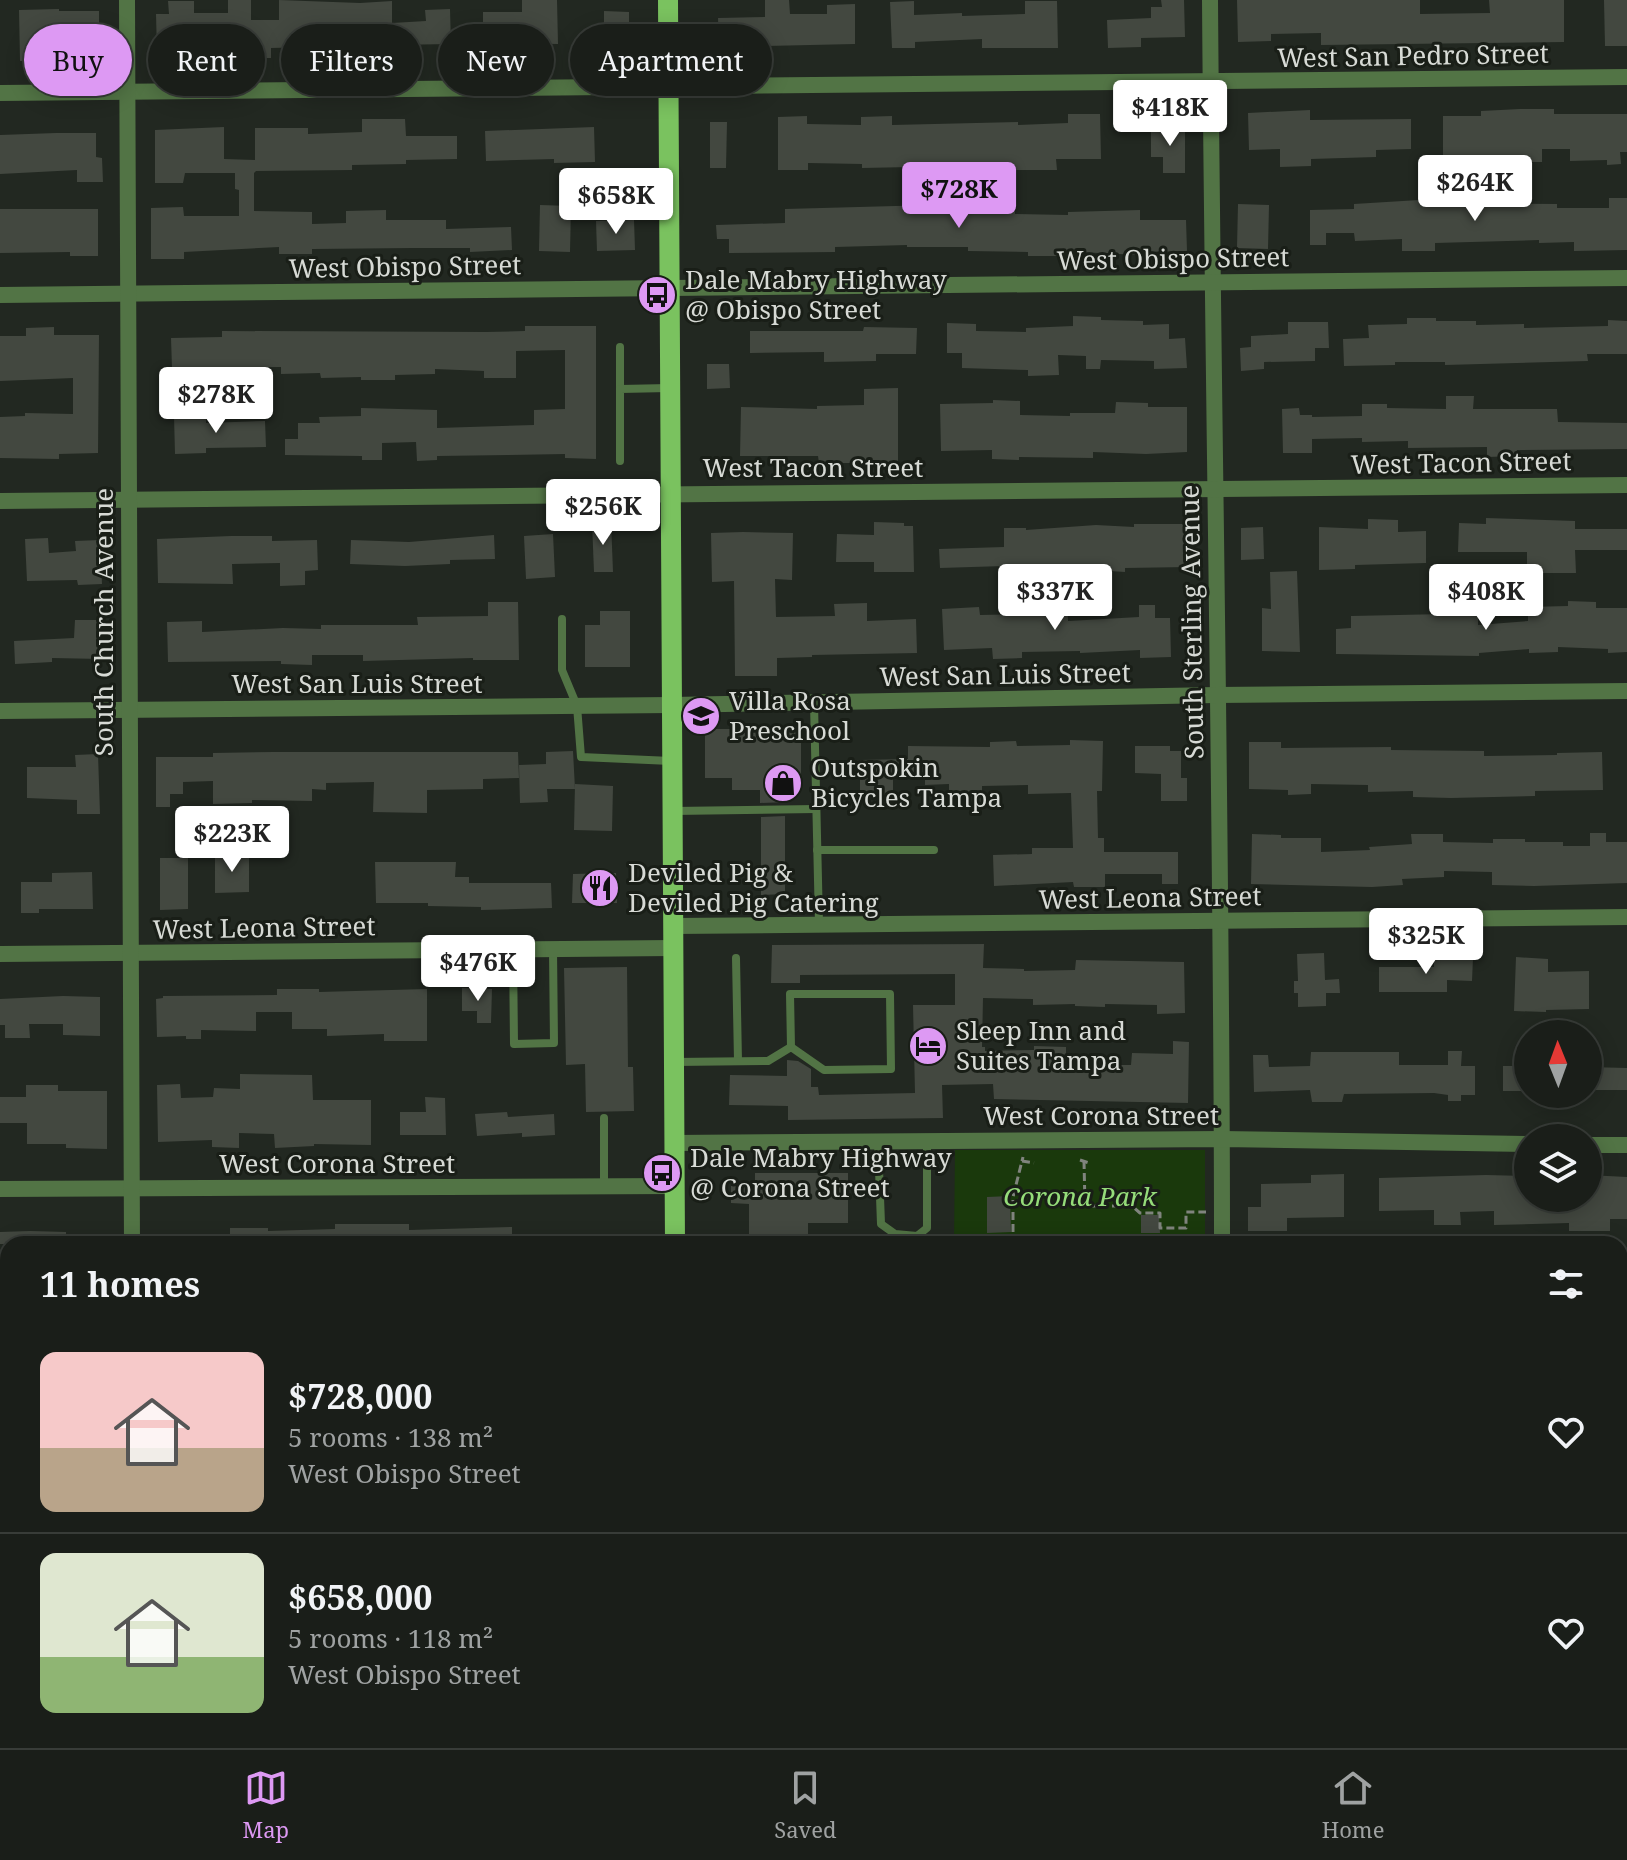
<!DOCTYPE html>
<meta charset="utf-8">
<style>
body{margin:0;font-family:"Noto Serif",serif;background:#232722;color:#f1f3f6;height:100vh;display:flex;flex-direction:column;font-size:30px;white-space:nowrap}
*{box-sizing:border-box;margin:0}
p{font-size:26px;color:#9fa2a2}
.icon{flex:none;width:44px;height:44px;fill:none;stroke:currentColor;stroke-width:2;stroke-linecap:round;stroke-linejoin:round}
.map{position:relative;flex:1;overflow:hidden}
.drawer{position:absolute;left:0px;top:1236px;width:1628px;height:512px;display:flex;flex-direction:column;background:#1a1e19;border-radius:24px 24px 0 0;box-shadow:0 4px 20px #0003,0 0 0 2px #383c38}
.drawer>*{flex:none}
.top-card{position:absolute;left:24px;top:24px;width:800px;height:72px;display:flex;gap:16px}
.needle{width:52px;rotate:359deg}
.tools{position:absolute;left:1514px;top:1020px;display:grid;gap:16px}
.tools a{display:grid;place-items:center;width:88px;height:88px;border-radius:50%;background:#1a1e19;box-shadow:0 4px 20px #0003,0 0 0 2px #383c38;font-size:40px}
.price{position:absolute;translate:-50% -68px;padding:0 18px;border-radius:8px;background:#fff;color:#222;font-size:26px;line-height:52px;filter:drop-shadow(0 2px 4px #0008)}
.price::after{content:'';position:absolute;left:50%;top:48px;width:24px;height:18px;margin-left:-12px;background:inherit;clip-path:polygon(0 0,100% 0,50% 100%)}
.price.active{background:#dd99f3;color:#111}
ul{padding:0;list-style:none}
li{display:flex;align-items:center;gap:24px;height:200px;padding:0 40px}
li+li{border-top:2px solid #383c38}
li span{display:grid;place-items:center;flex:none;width:224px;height:160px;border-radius:16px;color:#555}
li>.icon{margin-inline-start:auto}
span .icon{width:96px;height:96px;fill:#fffc;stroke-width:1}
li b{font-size:34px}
h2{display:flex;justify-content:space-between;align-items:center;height:96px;padding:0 40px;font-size:34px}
.tag{padding:0 28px;border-radius:36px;background:#1a1e19;box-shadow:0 4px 20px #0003,0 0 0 2px #383c38;font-size:28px;line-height:72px}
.tag.active{background:#dd99f3;color:#111}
.tabs{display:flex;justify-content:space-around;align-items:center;height:112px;border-top:2px solid #383c38;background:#1a1e19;font-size:22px;color:#9fa2a2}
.tabs a{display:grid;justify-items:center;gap:4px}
.tabs .active{color:#dd99f3}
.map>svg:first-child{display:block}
.green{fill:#1a390c}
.building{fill:#434840}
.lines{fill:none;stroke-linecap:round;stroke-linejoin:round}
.path{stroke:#80847e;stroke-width:3;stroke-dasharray:8 4;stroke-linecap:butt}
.service{stroke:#527445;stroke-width:8}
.minor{stroke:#527445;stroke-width:16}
.tertiary{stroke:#527445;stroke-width:16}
.primary{stroke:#7ac25f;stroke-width:20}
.labels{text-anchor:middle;stroke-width:6;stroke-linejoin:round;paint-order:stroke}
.street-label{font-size:26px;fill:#d7dad5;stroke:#191e17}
.poi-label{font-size:26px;fill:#d7dad5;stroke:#191e17;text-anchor:start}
.park-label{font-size:26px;font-style:italic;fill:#95dc7a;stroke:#191e17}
</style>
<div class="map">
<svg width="1627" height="1748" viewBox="0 0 1627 1748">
<rect width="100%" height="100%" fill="#222821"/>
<!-- green -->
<path class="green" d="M955,1150H1205V1244H954Z"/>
<!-- building -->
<g class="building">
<path d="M228,0H251V20H279V0L360,3L392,1V23L426,21L425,10L450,9L451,44L392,45L393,57L360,58V50L312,47L271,48V58H240V51L157,52L156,14H169L168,1H194V13H228Z"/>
<path d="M522,0H557L558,44L483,43V12H522Z"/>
<path d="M765,0H789L790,14H827V5L855,4V44L766,46V40L719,41L718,18L765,17Z"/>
<path d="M1161,0H1184L1185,37L1141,38V47L1108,48L1107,20L1151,18V7H1162Z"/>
<path d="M1237,0H1420V14L1490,13L1489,0H1564V42L1321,45V33L1271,34V41L1238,42Z"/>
<path d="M1604,0H1627V46H1605Z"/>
<path d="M914,1V15L962,13V16L1025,14V1H1057L1058,48H982V39L915,42V48H892L890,2Z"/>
<path d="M59,9V11H99V55L46,56V61H20L19,10Z"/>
<path d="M604,11L629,12V25H641V52H604Z"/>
<path d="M1520,109H1554V114H1627V152H1620L1621,164L1607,165V160L1570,161V149H1542V162H1520V159L1443,162V116H1481V111Z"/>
<path d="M1310,110V120L1411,119V149L1376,150V157L1311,159V166L1280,167V149L1249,150L1248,113Z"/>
<path d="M1068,114H1100L1101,159H1056L1057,170H911V167L862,168V164L808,163V170H778V117L807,116V124L861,125V117L892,116V125L1018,122V125L1068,123Z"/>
<path d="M362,119H405L406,136H457V159L406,160V164L352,165V170L256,171L254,173V211L312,212V224L346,223V211L386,210V220H446V229L511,227L512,250L470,252V248H413L312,249V254H279V247L184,252V259H151V208L183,207L184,216H239V190L235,189V173H185L183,183H155V130L224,127V159L255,160V128H308V134L362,132Z"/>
<path d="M710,122H727L726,168H710Z"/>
<path d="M1185,126V173H1163V157H1151V127Z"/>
<path d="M594,127L595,162L554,163V159L486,161L485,131Z"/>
<path d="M56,133H96V157L102,158L103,182H77V170L0,174V135Z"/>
<path d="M1418,187H1435V203L1557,204V208H1609V198H1627V250L1574,251V242L1539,243V240L1435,243V251H1402V239L1355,241L1354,233H1326V245H1310V210L1354,209V204L1419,200Z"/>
<path d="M969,199L1015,200V214L1068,215V212L1140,210V220H1186L1187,251L1139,252V255L1059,251V256H1028V252L968,251V247H907V245L835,247V252L729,253V239H717L716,225L785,223V209L969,204Z"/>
<path d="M1238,204L1269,205L1268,249L1237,248Z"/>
<path d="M540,205L571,206L570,252L539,251Z"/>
<path d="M0,209H98V256H70V252L0,253Z"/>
<path d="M634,220L635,250L597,251L596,221Z"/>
<path d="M1073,316L1101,317V320L1143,321V325L1169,324V339L1185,338L1187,368L1154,369V361L1101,360L1100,369H1086V356L1058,355L1059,375L1028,376V370L962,368V353H947V323L976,324V331L1026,332V328L1073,326Z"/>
<path d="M1407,318H1436V321H1476V325L1524,324V328L1608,326V320L1627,321V354H1587L1588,361L1445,365V362H1395V365L1344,366L1343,339L1369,338L1368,325L1407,324Z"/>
<path d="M1288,322H1328L1329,348H1315V361L1264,362V369L1241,371L1240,348L1251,347V336L1288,334Z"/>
<path d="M525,326H596V459L565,458V454L509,455L437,456V460L417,461L416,442L382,443V460H362V456L285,455V439H298V423H320L319,417L361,416V408L437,410V428L534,425V410L565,409V350L516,351V378H484V371L435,369V374L395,375V380H361V377L321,378L320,373L281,374V367L172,368L171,338L222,337V331L486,332L525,331Z"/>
<path d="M54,327V335H99L98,453L59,454V459L0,458V417L25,416V413L73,414V378L0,381V336H26V328Z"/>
<path d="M864,327L917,328L916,354H876V361L824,362V352L750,353V331H863Z"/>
<path d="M707,364H729L730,388L707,389Z"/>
<path d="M898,388V463H819L818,456H740L741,407L817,409V406L864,405V389Z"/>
<path d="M1446,396H1474L1473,409H1557L1558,422L1627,423V449L1517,450V456L1487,457V447L1408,448V441L1362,442V438L1312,439V453H1283L1282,409L1299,408L1300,415H1312V417L1362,416V404H1387V408L1446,409Z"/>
<path d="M993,400L1020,401V415L1070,416V413H1115L1116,402L1148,403V407H1187V452L1146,454L1093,452V458L1019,457V460L992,459V450L941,451L940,404L993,403Z"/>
<path d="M174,416H206V423L265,421L266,447L206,448V453L175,454Z"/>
<path d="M1486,518L1575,521V529H1627V550H1575L1576,573H1527V552H1458L1459,523L1486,524Z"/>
<path d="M1368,519L1398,520V532L1426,531V563L1355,565V569L1319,570V527L1368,529Z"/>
<path d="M611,521L613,572H594L592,522Z"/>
<path d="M874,522L904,523V526H913L914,572H874V562H836L837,534L874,535Z"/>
<path d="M1134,524H1188V567L1125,568V572L1094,570V567L1005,571L1004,566L940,568L939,549L1004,547V528H1026V530L1096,525L1134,527Z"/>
<path d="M1263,527L1264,559L1241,560V528Z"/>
<path d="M743,532L793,533L792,580L775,579L776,617L835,616L834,604L867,603V621L916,619L917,653L812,655V657L777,658V676H735L734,581L712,582L711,533Z"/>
<path d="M553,534L555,577L526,579L524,536Z"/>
<path d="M494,535L495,559L450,560V564L405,566L350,564L351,540L409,542Z"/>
<path d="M231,536H272V541L317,540L318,570L305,571V585L280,586V563L232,564L233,584L158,583L157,539Z"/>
<path d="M48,538L49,553L76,551L75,541L100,540L102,584L78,585L77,580L27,581L25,539Z"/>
<path d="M1297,571L1300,652L1262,651V608L1271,609L1270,572Z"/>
<path d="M1067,598L1068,621L1139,617V605H1155V618H1170L1171,657L1140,658V650L1080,653V651L1022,652V658L993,659L992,648L944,650L942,609L979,607L980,615L1036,614L1035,599Z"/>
<path d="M1568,601L1596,602V608H1627V652L1608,653V649L1558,647V652L1529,653V649L1479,653V656L1336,654V629L1351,628V616L1445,614V602H1478V625L1528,621V607L1568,606Z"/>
<path d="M488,602H518L519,660H473V658L363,661V655H312V665L281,664V661L168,662L167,622L202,621V632L283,628L321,629V625H418L417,617L488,616Z"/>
<path d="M600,611H630V667H585V625H600Z"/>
<path d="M75,620H103L102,659L52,658V662L15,664L14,641L74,638Z"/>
<path d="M705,729H801V791H787V802L760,803V790H732V778H705Z"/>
<path d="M1070,740L1103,741L1102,791H1097L1098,838H1104V852H1178V884H1162V874H1105V887H1074L1073,882L994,886L993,855L1032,854V848H1073L1071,793L1028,794V785L982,786V802L949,801V784L925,785V772L893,773V798L860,799V760L908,759V746L990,747V742L1016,741L1017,746L1070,745Z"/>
<path d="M1249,742H1281V748L1391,747V750L1484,751V756L1557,755V753L1602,752L1603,790L1535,791V796L1451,798L1413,797V791L1368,792V785L1311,784V794L1288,795V790L1249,789Z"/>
<path d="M1135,746H1170V751H1181V778H1187V801H1161V774L1135,773Z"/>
<path d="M573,751L575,789H547L548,802L520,803L519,765L546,764V752Z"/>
<path d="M274,752H518L519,778L483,779V789L427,790V813L373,812L374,782L326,783V790L312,789V801L252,800V803L213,804V781L183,782V794H170V807H156V757H213V753Z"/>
<path d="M98,754L100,814H77V800L27,798V767H76L75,755Z"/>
<path d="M575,784L613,786L612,831L574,830Z"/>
<path d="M785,816V894L761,895V817Z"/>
<path d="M1590,833H1606V842H1627V883L1534,886L1492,885V872L1444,871V877L1402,879L1403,885L1372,887L1251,884L1252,834L1281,835V838H1321V852L1370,850L1369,847L1412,844L1411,834H1443V842L1493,843V839H1525V842H1563V846H1590Z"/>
<path d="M215,856H249V892L215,893Z"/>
<path d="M160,858H188V909L160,910Z"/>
<path d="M375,862H456L455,877H469V883H551L552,908L481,910V907L428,906V903H376Z"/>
<path d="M92,872L93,909H39V913H21V882H52V873Z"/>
<path d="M616,873L617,903H572L573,874Z"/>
<path d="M984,944L983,968L1024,969V971L1075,970L1076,960L1184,962L1185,1013L1157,1014V1005L1105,1004V1007L1075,1006V1004L1033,1005V999L983,998L982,1047H985V1051L1034,1050V1046L1066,1047V1071L1116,1070V1065H1131L1132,1053L1173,1054V1041L1189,1042L1188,1103L994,1099L993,1084L942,1085L943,1118L788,1120V1106L729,1105L730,1075L787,1076V1060L798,1061L811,1069V1087H818L819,1095L915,1093L913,1005H955V974L800,975V983H771L772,945Z"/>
<path d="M1324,953L1325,980L1339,979L1340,993H1326V1006L1298,1007V993H1294V981H1298L1297,954Z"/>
<path d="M1516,957L1548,959V972L1589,971V1009L1546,1010V1012L1514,1011Z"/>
<path d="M1434,958H1473L1472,981L1447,980V992H1379V967H1434Z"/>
<path d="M627,967L628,1067H633L634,1111L586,1112L585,1064L566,1065L564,968Z"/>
<path d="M462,988L492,989L491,1023H477V1011H462Z"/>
<path d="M277,989H319V992L427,989V1041H384V1034L327,1036V1029H292V1012H256V1031L201,1030V1039H186V1036L157,1037L156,999L163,998V996L277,995Z"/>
<path d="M63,996L100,997V1036L63,1035V1024H29L30,1038H5V1025H0V999Z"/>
<path d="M1448,1051H1462L1461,1066H1475V1095H1461V1101H1448V1095L1434,1093L1344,1094L1342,1102H1312L1310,1090L1254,1092L1253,1055H1268L1269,1067L1310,1066L1311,1052H1399V1065H1448Z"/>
<rect x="1503" y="1066" width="25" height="25"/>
<path d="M1588,1067L1627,1068V1090H1588Z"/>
<path d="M240,1074L312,1075L313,1100H371V1145L314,1144V1146L275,1148L274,1134L239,1133V1148L212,1147V1140L158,1142L157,1085L180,1084L181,1098L213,1097L214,1088L240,1089Z"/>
<path d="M26,1085H58V1091H107V1149L66,1148V1144H27V1123H0V1097H26Z"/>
<path d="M425,1097L445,1098L446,1135H400V1112H426Z"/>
<path d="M507,1112L508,1117L554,1114L555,1135L522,1137V1133L477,1136L475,1114Z"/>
<path d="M755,1173H848V1223H808V1236H795V1244H749V1204L731,1203V1186H755Z"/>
<path d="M1344,1174V1217L1287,1218V1231H1248V1207H1261V1184L1311,1183V1175Z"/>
<path d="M1486,1175L1528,1176V1198H1588V1175L1627,1177V1219H1610V1231H1569V1223L1494,1225V1211L1460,1212L1461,1225H1434V1210L1379,1211V1178Z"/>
<path d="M1010,1196L1011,1232L987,1233V1197Z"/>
<path d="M1141,1215H1159L1160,1233H1141Z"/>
<path d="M335,1224H409V1230L512,1227V1244H230V1228H268V1231L335,1229Z"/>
<path d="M30,1231L66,1232V1244H0V1232Z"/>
</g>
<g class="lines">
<!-- path -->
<g class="path">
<path d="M1080,1160L1089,1163"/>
<path d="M1022,1161L1034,1163"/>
<path d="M1084,1161L1085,1206H1132L1140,1213H1160V1228H1186V1212H1206"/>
<path d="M1013,1232V1197L1023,1157"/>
</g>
<!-- service -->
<g class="service">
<path d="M620,347V389"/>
<path d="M620,461V389L669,388"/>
<path d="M562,619V670L577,706L581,757L671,761"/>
<path d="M814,703L819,924"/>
<path d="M673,811L816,809"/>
<path d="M817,850H934"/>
<path d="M513,950L514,1044L554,1043L553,950"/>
<path d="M736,958L738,1061"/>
<path d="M674,1062L768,1061L791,1047L790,994H890L891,1069L824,1070L791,1047"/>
<path d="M878,1142L881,1224L895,1234L917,1236L927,1228V1141"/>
<path d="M604,1186V1118"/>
<path d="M798,1740V1748"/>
</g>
<!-- minor -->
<g class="minor">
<path d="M1210,0C1213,415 1222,829 1222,1244"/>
<path d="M0,93L1627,77"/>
<path d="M0,295L1627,278"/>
<path d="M0,501L1627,485"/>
<path d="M0,711L672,705L1216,695L1627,691"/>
<path d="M673,926L1627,917"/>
<path d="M0,954L673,948"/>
<path d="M674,1143L1222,1139L1528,1144"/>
<path d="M1588,1145H1627"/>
<path d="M0,1189L674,1186"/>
<path d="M1620,1397H1627"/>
<path d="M0,1426H8"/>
<path d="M1620,1634H1627"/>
<path d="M0,1662H8"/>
<path d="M1227,1740V1748"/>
</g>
<!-- tertiary -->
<g class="tertiary">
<path d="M127,0L132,1244"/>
<path d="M136,1740V1748"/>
</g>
<!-- primary -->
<g class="primary">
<path d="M668,0L675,1244"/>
<path d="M677,1740V1748"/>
</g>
</g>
<!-- icons -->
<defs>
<g id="bus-disc" transform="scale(2)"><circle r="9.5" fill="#dd99f3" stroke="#191e17"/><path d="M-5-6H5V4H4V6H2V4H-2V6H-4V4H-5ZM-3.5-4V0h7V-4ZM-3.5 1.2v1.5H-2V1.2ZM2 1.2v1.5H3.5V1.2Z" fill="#111"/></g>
<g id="school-disc" transform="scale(2)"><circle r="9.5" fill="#dd99f3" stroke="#191e17"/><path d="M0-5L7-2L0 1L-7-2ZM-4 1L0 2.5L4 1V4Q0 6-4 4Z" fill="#111"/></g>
<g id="shop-disc" transform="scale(2)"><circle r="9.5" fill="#dd99f3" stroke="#191e17"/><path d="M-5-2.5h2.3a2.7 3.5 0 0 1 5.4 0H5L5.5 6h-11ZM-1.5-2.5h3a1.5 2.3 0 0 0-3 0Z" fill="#111"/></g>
<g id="restaurant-disc" transform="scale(2)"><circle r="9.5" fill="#dd99f3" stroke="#191e17"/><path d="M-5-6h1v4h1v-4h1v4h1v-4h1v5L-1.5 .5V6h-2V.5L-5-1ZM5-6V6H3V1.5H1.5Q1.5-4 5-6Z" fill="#111"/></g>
<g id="hotel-disc" transform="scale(2)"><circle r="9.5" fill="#dd99f3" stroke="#191e17"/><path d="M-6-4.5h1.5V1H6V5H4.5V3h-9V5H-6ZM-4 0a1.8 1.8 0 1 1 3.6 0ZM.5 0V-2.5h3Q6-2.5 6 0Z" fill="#111"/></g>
</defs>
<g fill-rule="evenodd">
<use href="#bus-disc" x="657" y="295"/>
<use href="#school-disc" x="701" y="716"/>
<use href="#shop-disc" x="783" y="783"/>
<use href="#restaurant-disc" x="600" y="888"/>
<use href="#hotel-disc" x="928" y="1046"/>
<use href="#bus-disc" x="662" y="1173"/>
</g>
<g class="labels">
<!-- street labels -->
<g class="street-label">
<text transform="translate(1413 56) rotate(-1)" y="9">West San Pedro Street</text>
<text transform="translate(1173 259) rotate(-1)" y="9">West Obispo Street</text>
<text transform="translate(405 267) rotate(-1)" y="9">West Obispo Street</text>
<text transform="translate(1461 463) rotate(-1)" y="9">West Tacon Street</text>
<text x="813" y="477">West Tacon Street</text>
<text transform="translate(104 622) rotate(-90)" y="9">South Church Avenue</text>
<text transform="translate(1192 622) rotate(-91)" y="9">South Sterling Avenue</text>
<text transform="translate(1005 675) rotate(-1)" y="9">West San Luis Street</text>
<text x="357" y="693">West San Luis Street</text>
<text transform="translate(1150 898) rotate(-1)" y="9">West Leona Street</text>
<text transform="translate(264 928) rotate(-1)" y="9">West Leona Street</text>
<text x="1101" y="1125">West Corona Street</text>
<text x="337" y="1173">West Corona Street</text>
</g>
<!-- poi labels -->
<g class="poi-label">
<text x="685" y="289">Dale Mabry Highway<tspan x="685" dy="30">@ Obispo Street</tspan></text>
<text x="729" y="710">Villa Rosa<tspan x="729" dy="30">Preschool</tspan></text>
<text x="811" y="777">Outspokin<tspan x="811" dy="30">Bicycles Tampa</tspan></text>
<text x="628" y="882">Deviled Pig &amp;<tspan x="628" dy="30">Deviled Pig Catering</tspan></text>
<text x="956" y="1040">Sleep Inn and<tspan x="956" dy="30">Suites Tampa</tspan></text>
<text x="690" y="1167">Dale Mabry Highway<tspan x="690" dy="30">@ Corona Street</tspan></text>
</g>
<!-- park labels -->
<g class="park-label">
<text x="1080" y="1206">Corona Park</text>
</g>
</g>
</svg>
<div class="tools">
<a><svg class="needle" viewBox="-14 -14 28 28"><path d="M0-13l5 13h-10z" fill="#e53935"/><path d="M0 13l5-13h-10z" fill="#9fa2a2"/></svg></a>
<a><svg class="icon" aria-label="layers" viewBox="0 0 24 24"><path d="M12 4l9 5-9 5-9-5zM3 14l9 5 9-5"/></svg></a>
</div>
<b class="price" style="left:1170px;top:148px">$418K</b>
<b class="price" style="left:1475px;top:223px">$264K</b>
<b class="price active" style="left:959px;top:230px">$728K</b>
<b class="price" style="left:616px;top:236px">$658K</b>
<b class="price" style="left:216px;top:435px">$278K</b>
<b class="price" style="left:603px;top:547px">$256K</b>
<b class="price" style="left:1055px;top:632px">$337K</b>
<b class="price" style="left:1486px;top:632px">$408K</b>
<b class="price" style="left:232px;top:874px">$223K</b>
<b class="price" style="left:1426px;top:976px">$325K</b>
<b class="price" style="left:478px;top:1003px">$476K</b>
<div class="top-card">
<a class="tag active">Buy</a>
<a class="tag">Rent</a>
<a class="tag">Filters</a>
<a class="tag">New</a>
<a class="tag">Apartment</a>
</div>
<section class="drawer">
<h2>11 homes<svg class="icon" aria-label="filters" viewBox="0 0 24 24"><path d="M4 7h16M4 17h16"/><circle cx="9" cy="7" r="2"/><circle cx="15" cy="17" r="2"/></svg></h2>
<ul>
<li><span style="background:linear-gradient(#f6c9c9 60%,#b9a48a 0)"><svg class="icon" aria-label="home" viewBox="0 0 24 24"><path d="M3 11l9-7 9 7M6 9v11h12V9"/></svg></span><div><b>$728,000</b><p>5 rooms · 138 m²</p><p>West Obispo Street</p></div><svg class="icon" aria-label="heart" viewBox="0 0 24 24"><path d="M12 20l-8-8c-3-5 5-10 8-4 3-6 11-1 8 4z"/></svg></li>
<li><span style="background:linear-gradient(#dfe7d0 65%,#8fb573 0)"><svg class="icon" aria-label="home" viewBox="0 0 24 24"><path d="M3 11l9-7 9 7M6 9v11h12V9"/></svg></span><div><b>$658,000</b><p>5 rooms · 118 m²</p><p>West Obispo Street</p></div><svg class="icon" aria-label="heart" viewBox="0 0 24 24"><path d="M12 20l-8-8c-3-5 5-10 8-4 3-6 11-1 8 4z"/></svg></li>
</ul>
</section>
</div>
<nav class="tabs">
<a class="active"><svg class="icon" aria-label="map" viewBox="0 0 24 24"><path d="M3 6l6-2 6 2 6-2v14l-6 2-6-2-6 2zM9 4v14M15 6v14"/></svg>Map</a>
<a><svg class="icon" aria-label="saved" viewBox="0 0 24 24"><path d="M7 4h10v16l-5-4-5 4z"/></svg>Saved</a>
<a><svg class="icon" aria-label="home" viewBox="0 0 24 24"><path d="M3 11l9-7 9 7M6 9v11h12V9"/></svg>Home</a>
</nav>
